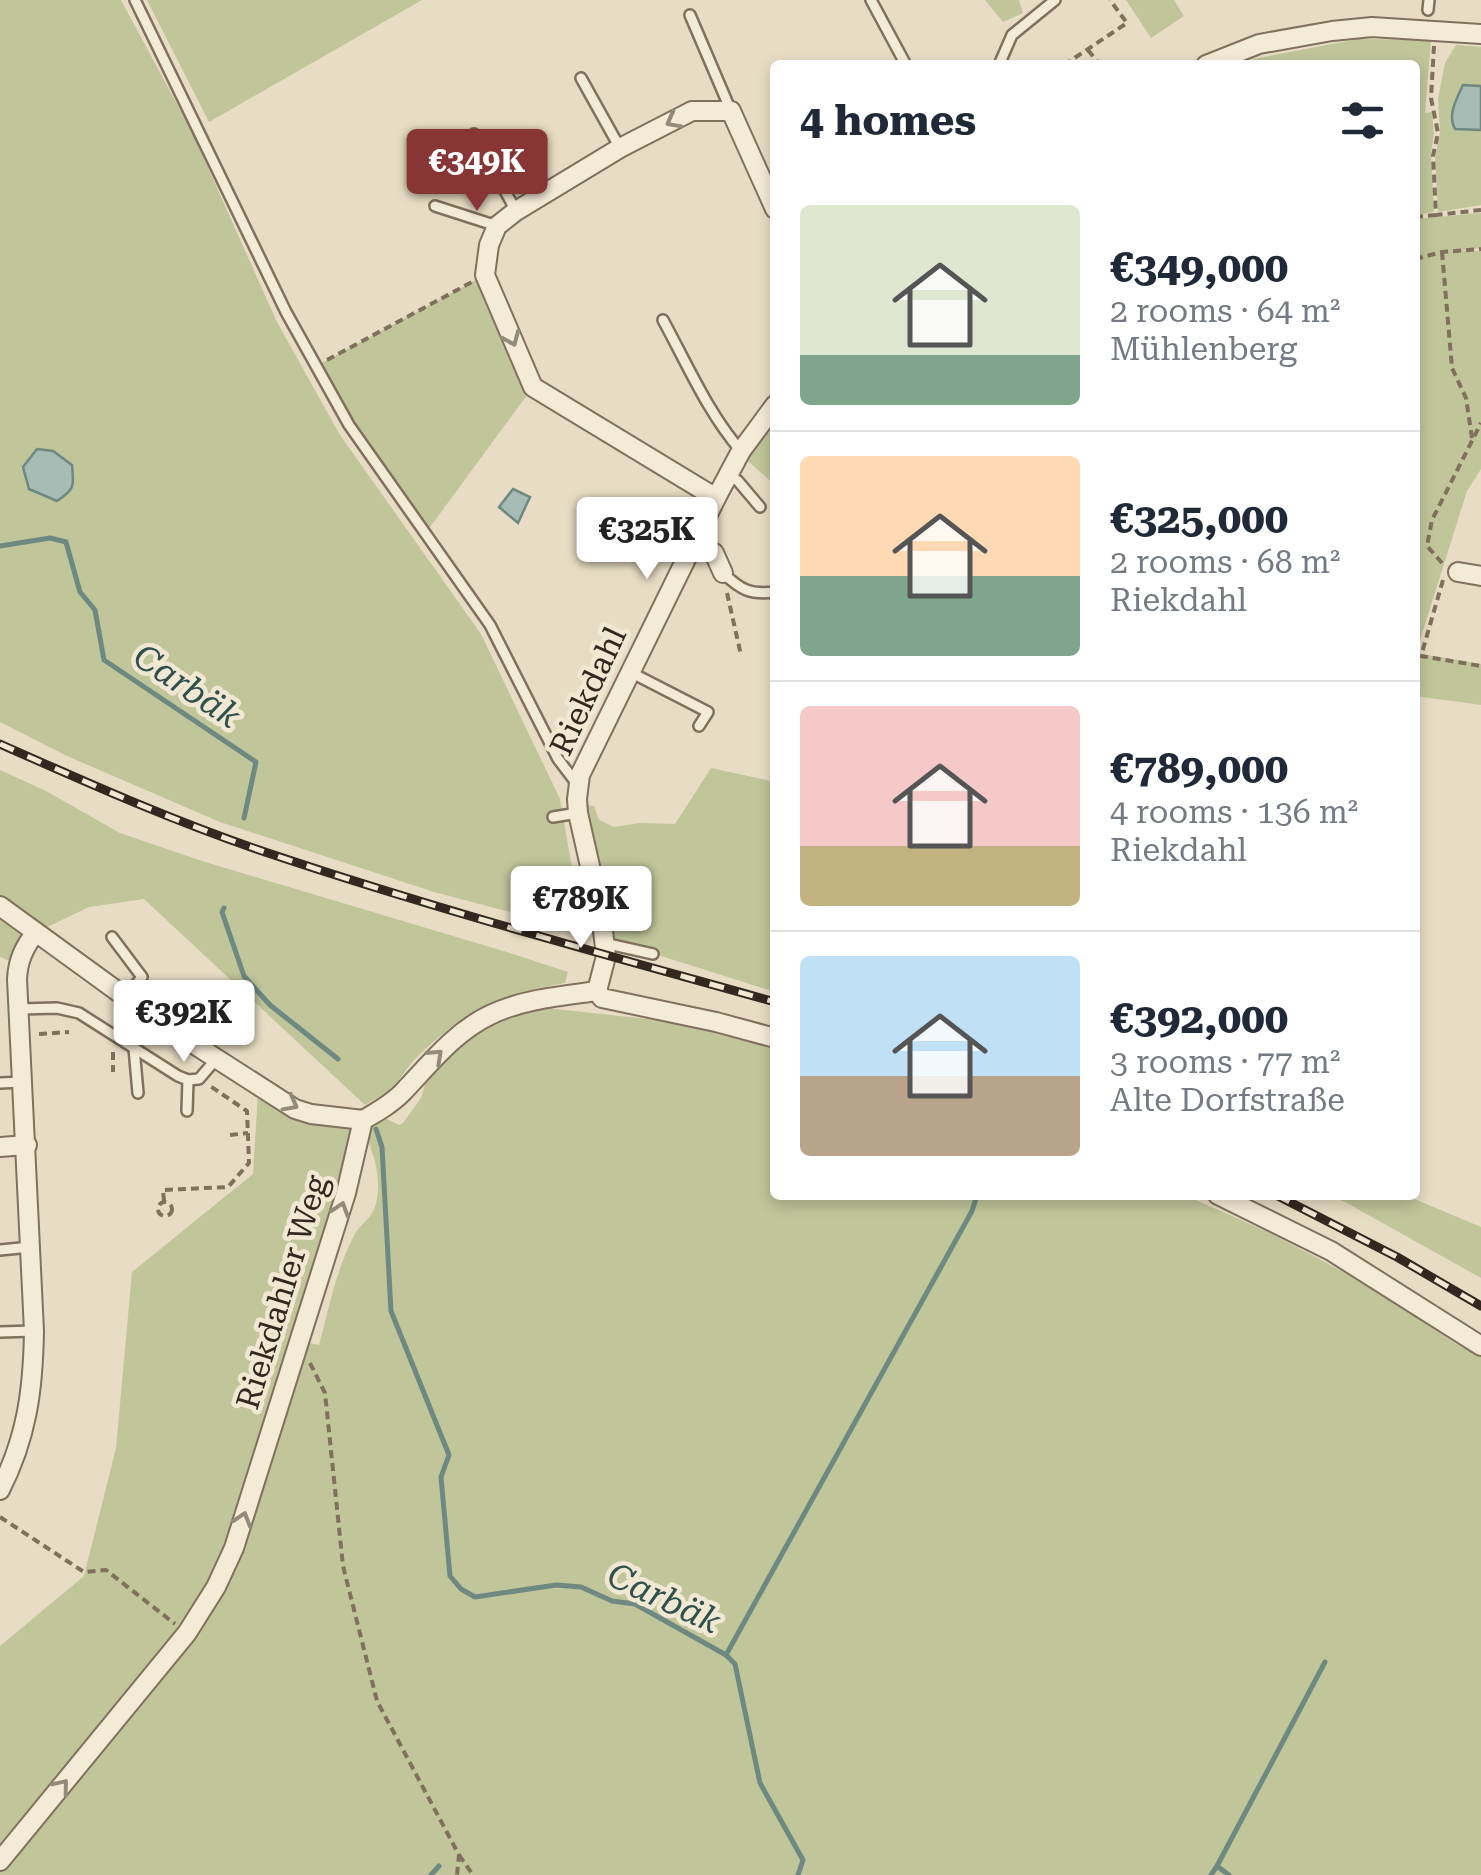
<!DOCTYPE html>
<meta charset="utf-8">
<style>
body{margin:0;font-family:"Roboto Serif",serif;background:#f6f6f7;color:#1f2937;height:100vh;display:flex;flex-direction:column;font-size:38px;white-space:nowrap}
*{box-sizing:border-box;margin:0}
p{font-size:32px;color:#747a83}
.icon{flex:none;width:55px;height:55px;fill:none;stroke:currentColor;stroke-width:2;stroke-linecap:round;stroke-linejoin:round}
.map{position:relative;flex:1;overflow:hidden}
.drawer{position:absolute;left:770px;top:60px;width:650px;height:1140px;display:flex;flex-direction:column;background:#fff;border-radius:10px;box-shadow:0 5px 15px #0003}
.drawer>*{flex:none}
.price{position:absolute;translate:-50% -85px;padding:0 22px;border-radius:10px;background:#fff;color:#222;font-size:32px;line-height:65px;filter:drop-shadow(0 2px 5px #0008)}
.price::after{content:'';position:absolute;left:50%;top:60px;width:30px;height:22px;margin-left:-15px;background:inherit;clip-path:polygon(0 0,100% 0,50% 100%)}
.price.current{background:#883536;color:#fff}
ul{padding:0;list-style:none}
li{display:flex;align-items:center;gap:30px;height:250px;padding:0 30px}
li+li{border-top:2px solid #e0e1e3}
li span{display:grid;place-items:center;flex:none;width:280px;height:200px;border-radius:10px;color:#555}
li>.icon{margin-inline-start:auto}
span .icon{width:120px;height:120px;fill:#fffc;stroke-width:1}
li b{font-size:42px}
h2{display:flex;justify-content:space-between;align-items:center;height:120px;padding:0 30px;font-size:42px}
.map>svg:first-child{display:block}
.green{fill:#c0c59a}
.water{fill:#a6bcb5;stroke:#6e8982;stroke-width:2.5}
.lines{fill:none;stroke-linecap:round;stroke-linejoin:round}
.stream{stroke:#6e8982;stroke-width:5}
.lane-casing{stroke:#80705d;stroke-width:14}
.street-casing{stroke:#80705d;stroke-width:22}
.path{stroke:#80705d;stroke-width:4;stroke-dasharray:8 5;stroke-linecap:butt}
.lane{stroke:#f4ebd7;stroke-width:9}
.street{stroke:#f4ebd7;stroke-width:18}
.rail-casing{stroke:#32281f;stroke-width:9}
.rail{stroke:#f0e8d3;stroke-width:5;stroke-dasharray:15;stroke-linecap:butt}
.oneway{stroke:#938a7b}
.labels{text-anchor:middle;stroke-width:9;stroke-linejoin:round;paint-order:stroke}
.street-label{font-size:32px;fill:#32281f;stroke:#f0e8d3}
.water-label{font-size:35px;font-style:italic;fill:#30504e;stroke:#f0e8d3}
</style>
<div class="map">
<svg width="1481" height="1875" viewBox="0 0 1481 1875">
<rect width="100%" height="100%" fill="#e8ddc4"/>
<!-- green -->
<g class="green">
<path d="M0,0H121L192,132L277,322L340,435L481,634L560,799L583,931L434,892L220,822L67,756L0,722Z"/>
<path d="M147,0H422L209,122Z"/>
<path d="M985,0H1019L1023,13L1003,22Z"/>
<path d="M1126,0H1174L1184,16L1151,38Z"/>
<path d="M1358,39L1431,40L1425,113L1432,112L1434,134L1431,153L1434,212L1415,215V65H1239L1253,59Z"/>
<path d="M1456,45L1481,47V86L1463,85L1455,129L1481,130V205L1438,212L1435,158L1440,132L1438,99L1445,63Z"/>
<path d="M1481,213V248L1459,251H1481V469L1467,491L1416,653L1481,664V705L1415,696V219Z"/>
<path d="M485,275L533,387L425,534L349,425L318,365Z"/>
<path d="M775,405V485L740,454Z"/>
<path d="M711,768L775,782V992L658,955L657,949L613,940L586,821V805L594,806L599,820L614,827L640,823L675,824Z"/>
<path d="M0,770L46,791L120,833L202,861L510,953L568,972L565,983C496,996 466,1009 416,1058C407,1067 401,1080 391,1088C384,1095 373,1100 365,1105L144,899L89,907L35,933L18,964L0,957Z"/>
<path d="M547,1008L683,1023L775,1048V1195H1185L1272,1234L1366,1284L1456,1344L1481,1357V1875H0V1646L84,1576L116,1448L132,1272L253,1174L258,1093L363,1120L299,1341L319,1345C329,1308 337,1266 356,1232C362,1223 372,1217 375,1207C382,1184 376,1158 366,1137L371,1127L385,1118L399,1125L403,1123L421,1098L426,1081L424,1080L458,1046L507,1016Z"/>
<path d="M1327,1195H1405L1481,1227V1278L1345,1202Z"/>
</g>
<!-- water -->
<g class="water">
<path d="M1463,85L1481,86V130L1455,129C1447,115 1457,98 1463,85Z"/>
<path d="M37,449L53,451L72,465C74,487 75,489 57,501L29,489L23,467Z"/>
<path d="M513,489L530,497L518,523L499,507Z"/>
</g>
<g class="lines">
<!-- stream -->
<g class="stream">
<path d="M0,546L50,538L66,542L80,592L95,610L104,660L256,762L244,818"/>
<path d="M224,908L222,912L244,976L270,1005L338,1059"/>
<path d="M376,1129L382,1147L391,1311L449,1455L441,1477L450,1576L461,1589L475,1597L556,1585L581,1587L612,1601L635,1604L726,1655L735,1664L760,1783L803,1860L798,1875"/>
<path d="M726,1655L972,1211L977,1195"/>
<path d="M1217,1866L1325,1662"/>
<path d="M431,1875L439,1866"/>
<path d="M1211,1875L1217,1866L1229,1875"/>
</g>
<!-- lane casing -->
<g class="lane-casing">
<g id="lane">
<path d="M135,0L286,312L349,425L490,625L558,759L577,784"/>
<path d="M871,0L906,65"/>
<path d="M1428,10L1429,0"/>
<path d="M690,15L731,111"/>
<path d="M999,65L1012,35L1055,0"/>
<path d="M581,78L620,148"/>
<path d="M474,134L516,211"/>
<path d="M435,206L497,226"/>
<path d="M663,320C687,364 708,413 741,451"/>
<path d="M728,474L738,481L760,507"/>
<path d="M671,530L694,542"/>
<path d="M723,573C741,590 750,595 775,592"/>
<path d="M632,673L708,712L699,726"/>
<path d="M553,817L578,813"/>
<path d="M112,937L142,977L125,998"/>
<path d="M604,943L653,954"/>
<path d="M19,1009L57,1008L79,1013L178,1076L188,1080L199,1079L217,1058"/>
<path d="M134,1048L138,1093"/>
<path d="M0,1083L23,1082"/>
<path d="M187,1111L188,1080"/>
<path d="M0,1250L30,1247"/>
<path d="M0,1332L34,1331"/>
</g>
</g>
<!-- street casing -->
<g class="street-casing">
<g id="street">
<path d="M1206,65L1259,44L1332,31L1372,27L1481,34"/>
<path d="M716,498L533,387L485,275L489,245L497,226L516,211L620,148L692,111H731L775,209"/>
<path d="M694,542L714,553L723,573"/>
<path d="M1458,572L1481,576"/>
<path d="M0,906L161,1023L295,1109L311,1114L363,1120"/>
<path d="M597,991L606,956L601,915L578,813L577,799L580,775L716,498L741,451L775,405"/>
<path d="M0,1147L27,1145"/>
<path d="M1218,1195L1331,1251L1481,1346"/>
<path d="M0,1490C27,1437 33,1390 34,1331L17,979C18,960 24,948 35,933"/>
<path d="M0,1861L187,1633L216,1587L234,1548L346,1193L363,1120C377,1112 391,1104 402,1093C429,1065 454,1032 490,1015C523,999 561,996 597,991L602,998L716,1022L775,1038"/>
</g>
</g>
<!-- path -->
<g class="path">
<path d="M1434,46L1431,98L1438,133L1433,156L1436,215L1481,210"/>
<path d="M1088,50L1100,65"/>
<path d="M1064,65L1127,23L1110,0"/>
<path d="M1415,217L1436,215"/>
<path d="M1442,252L1452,368L1466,398L1472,438"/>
<path d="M1415,259L1442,252L1481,249"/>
<path d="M327,360L472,282"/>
<path d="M1442,563L1427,546L1432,520L1481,423"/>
<path d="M1443,580L1421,656L1481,666"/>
<path d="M727,593L741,655"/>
<path d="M39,1034L69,1032"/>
<path d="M113,1052V1072"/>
<path d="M230,1135L248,1133"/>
<path d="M164,1201L163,1190L228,1187L249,1163L247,1111L210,1086"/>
<circle cx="165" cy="1209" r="7"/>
<path d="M310,1363L325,1393L343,1566L377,1701L459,1855L457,1875"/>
<path d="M0,1517L84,1572L106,1570L175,1624"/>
<path d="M459,1855L473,1875"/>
</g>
<!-- lane -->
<use href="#lane" class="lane"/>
<!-- street -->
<use href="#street" class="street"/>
<!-- rail casing -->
<g class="rail-casing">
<g id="rail">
<path d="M0,744C90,784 180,824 274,855C439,910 607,955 775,1002"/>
<path d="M1276,1195L1397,1257L1481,1306"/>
</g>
</g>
<!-- rail -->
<use href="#rail" class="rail"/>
</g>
<!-- one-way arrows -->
<defs><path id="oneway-chevron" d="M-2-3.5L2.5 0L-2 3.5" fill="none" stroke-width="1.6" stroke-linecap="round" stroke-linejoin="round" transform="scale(2.5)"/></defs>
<g class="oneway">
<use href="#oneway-chevron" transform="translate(673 121) rotate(152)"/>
<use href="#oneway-chevron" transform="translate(512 339) rotate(67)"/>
<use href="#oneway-chevron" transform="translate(436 1056) rotate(-43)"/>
<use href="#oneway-chevron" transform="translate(291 1104) rotate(28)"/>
<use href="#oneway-chevron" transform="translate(341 1209) rotate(-72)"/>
<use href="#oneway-chevron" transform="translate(243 1519) rotate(-73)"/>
<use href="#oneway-chevron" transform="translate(62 1786) rotate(-51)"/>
</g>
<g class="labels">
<!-- street labels -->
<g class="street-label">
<text transform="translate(588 691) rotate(-65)" y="11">Riekdahl</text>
<text transform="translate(282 1292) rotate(-73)" y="11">Riekdahler Weg</text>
</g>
<!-- water labels -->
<g class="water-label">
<text transform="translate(187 686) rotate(34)" y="12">Carbäk</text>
<text transform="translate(664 1598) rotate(25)" y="12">Carbäk</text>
</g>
</g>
</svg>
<b class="price current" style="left:477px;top:214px">€349K</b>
<b class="price" style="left:647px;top:582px">€325K</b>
<b class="price" style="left:581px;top:951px">€789K</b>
<b class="price" style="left:184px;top:1065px">€392K</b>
<section class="drawer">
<h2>4 homes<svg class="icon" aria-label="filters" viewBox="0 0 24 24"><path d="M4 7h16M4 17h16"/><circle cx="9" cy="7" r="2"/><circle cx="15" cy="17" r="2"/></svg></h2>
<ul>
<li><span style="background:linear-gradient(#dfe7d0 75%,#7fa58c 0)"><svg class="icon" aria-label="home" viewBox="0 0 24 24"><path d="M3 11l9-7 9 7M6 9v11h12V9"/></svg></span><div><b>€349,000</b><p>2 rooms · 64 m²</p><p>Mühlenberg</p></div></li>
<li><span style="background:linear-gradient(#ffd9b3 60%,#7fa58c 0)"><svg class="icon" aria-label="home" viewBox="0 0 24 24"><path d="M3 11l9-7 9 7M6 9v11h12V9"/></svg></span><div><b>€325,000</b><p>2 rooms · 68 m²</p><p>Riekdahl</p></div></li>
<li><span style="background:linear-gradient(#f6c9c9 70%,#c2b280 0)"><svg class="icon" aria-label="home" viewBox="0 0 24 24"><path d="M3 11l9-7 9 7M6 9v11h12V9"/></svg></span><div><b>€789,000</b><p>4 rooms · 136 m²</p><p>Riekdahl</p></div></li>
<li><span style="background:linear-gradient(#bfe0f5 60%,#b9a48a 0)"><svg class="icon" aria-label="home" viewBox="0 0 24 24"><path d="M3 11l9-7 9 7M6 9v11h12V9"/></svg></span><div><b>€392,000</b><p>3 rooms · 77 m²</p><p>Alte Dorfstraße</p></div></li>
</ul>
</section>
</div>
